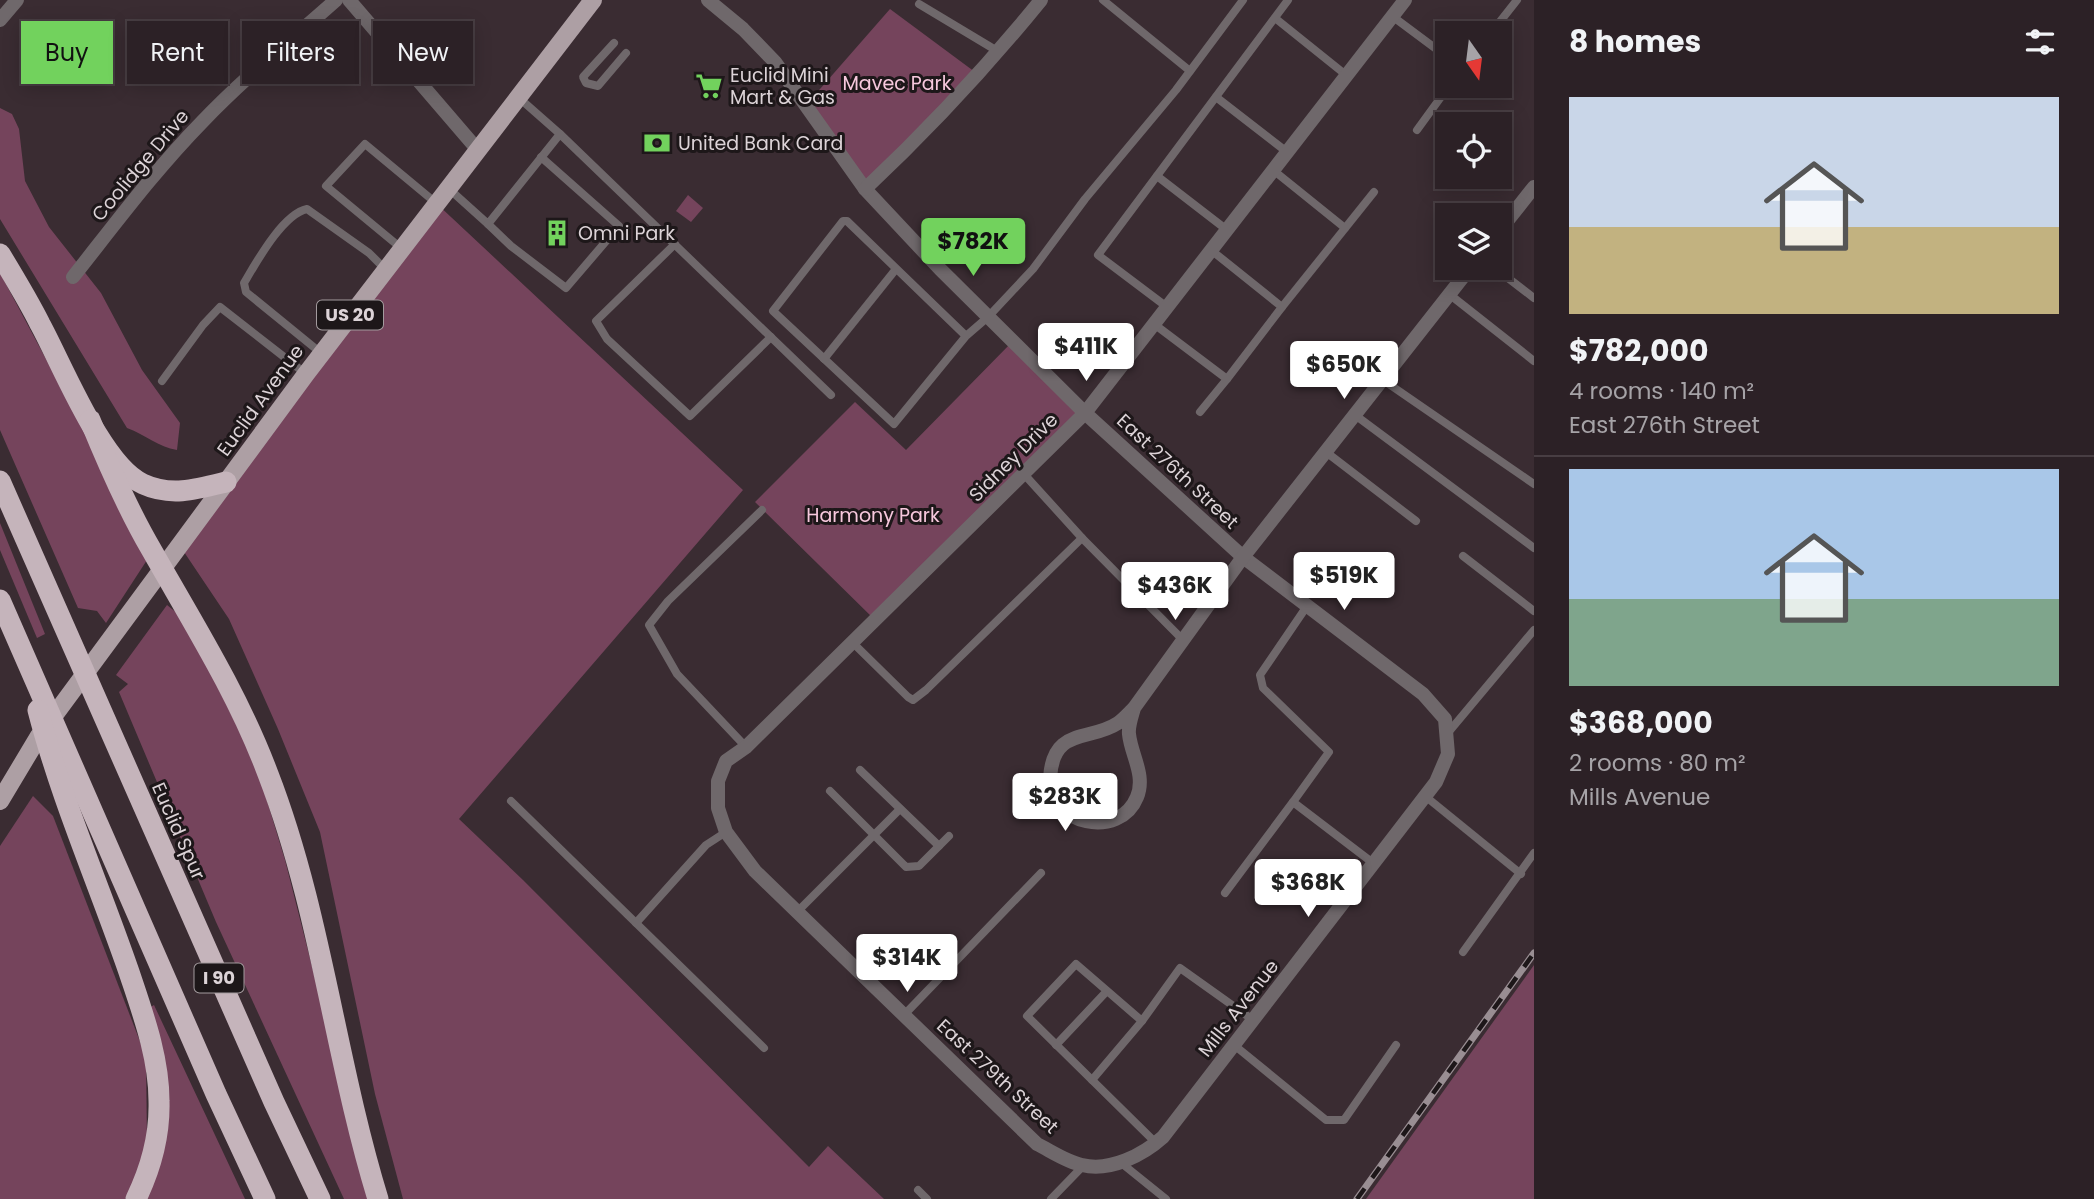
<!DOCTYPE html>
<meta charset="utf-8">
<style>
body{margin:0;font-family:Poppins,sans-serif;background:#382e32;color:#f1f3f6;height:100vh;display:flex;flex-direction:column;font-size:26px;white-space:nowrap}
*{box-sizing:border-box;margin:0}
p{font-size:23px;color:#a6a3a7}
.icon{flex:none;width:38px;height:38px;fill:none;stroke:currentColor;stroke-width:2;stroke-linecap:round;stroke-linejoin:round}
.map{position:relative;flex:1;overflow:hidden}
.sheet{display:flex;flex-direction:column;background:#2c2126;width:560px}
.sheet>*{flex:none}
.banner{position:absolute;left:21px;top:21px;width:665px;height:63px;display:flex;gap:14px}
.needle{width:46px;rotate:166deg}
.fabs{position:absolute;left:1435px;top:21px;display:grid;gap:14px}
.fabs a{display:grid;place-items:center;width:77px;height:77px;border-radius:0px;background:#2c2126;box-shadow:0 4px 18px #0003,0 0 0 2px #483e43;font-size:35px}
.price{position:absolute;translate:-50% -60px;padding:0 16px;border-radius:7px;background:#fff;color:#222;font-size:23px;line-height:46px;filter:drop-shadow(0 2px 4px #0008)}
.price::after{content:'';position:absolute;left:50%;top:42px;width:21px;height:16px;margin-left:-10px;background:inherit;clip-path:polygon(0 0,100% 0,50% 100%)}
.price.active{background:#72d25d;color:#111}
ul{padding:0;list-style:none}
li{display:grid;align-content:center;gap:14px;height:371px;padding:0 35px}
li+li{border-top:2px solid #483e43}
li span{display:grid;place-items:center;height:217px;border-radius:0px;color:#555}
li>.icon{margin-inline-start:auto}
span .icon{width:126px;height:126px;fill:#fffc;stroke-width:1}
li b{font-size:30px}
h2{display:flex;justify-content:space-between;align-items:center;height:84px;padding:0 35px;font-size:30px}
.pill{padding:0 24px;border-radius:0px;background:#2c2126;box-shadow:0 4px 18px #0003,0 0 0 2px #483e43;font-size:24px;line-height:63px}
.pill.active{background:#72d25d;color:#111}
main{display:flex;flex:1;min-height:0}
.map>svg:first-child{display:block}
.green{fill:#75445c}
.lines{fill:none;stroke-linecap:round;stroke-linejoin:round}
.lane{stroke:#6f686b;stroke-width:8}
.street{stroke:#6f686b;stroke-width:14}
.primary{stroke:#ad9fa4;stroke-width:18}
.highway{stroke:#c5b4bb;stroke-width:21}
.rail-casing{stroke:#998e93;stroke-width:7}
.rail{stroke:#1d1719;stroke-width:4.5;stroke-dasharray:13;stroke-linecap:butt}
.labels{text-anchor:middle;stroke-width:6;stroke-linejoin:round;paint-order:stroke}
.shield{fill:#1d1719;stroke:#a39b9e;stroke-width:2}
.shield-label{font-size:18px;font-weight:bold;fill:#dcd3d7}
.poi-label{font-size:19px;fill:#dcd3d7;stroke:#1d1719;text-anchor:start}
.park-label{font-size:19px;fill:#f7c8dd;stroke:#1d1719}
.street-label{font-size:19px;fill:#dcd3d7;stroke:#1d1719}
</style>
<main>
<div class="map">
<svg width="1534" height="1199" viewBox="0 0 1534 1199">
<rect width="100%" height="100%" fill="#3a2c32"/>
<!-- green -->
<g class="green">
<path d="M890,9L979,75L865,189L806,105Z"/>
<path d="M0,108L12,114L19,129L25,181L49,227L101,293L142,370L180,423L177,450C158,447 146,435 127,428L0,219Z"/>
<path d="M688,195L703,208L691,222L676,211Z"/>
<path d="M436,203L743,490L459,819L523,880L809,1167L828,1146L884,1199H403L375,1094L320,832L278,729L229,619L180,546Z"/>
<path d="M0,273L110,479L147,560L106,623L97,611L78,608L0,430Z"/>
<path d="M1013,341L1085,413L875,620L755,502L855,402L906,450Z"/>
<path d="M0,523L45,634L37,638L0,550Z"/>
<path d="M167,605L177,613L218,686L258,771L285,860L371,1199H344L216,922L119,692L128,684L116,675Z"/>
<path d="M33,796L53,816L146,1057L147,1143L136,1185L125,1199H0V846Z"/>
<path d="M1534,965V1199H1366Z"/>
<path d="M154,1005L245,1199H142L154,1175L147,1009Z"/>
</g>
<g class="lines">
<!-- lane -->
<g class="lane">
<path d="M1103,0L1190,71"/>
<path d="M919,4L999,52"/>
<path d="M1392,16L1447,57"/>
<path d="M1275,18L1346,75"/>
<path d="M1491,33L1517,0"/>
<path d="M614,43L583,77L586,83L598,86L626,53"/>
<path d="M1216,97L1287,152"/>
<path d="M1417,130L1449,86"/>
<path d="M560,134L831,395"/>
<path d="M1273,170L1345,228"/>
<path d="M1157,176L1227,230"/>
<path d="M448,188L488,224L560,134L518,97"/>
<path d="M488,224L511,246L566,288L619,226L541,157"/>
<path d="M675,244L596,321L607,339L690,416L771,337"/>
<path d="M401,248L326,186L365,144L436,203"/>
<path d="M1211,250L1282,307L1227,379"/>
<path d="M1495,268L1534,298"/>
<path d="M1449,294L1534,361"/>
<path d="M1167,307L1098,255L1288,0"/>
<path d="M1282,307L1374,192"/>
<path d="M1154,324L1227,379L1200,412"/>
<path d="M966,336L847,221H843L773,311L894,424L966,336L988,317L1033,269L1085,199L1176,90L1243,0"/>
<path d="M321,353L246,292L244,283C257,261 283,214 307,209L369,253L385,269"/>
<path d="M824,359L896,269"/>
<path d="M1383,380L1534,484"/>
<path d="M162,381L203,325L220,307L306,374"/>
<path d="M1355,415L1534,548"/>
<path d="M1326,452L1416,521"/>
<path d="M1023,473L1082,538"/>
<path d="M1463,556L1534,611"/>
<path d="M1307,606L1260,675L1263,688L1329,752L1293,802L1373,863"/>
<path d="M852,642L908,697L913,700L926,690L1082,538L1183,640"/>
<path d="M1447,734L1534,630"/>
<path d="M746,747L677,674L649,625L668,601L762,510"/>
<path d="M860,770L939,846"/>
<path d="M830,791L906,867L919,866L949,836"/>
<path d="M1425,796L1521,874"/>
<path d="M511,801L636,923L706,845L726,832"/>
<path d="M1225,893L1293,802"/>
<path d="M797,912L900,809"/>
<path d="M636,923L764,1048"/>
<path d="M1463,952L1534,853"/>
<path d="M904,1015L1041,873"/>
<path d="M1056,1045L1106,992"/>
<path d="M1234,1045L1326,1120H1344L1396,1045"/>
<path d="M1092,1080L1142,1021"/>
<path d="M1156,1143L1027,1016L1076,964L1142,1021L1180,968L1253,1020"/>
<path d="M1120,1162L1166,1199"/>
<path d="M918,1190L927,1199"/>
<path d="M1051,1199L1083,1166"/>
</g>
<!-- street -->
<g class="street">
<path d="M349,0L477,149"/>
<path d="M708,0L743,29L775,62L865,189L940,269L1085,413L1243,557L1423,694L1445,719L1448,754L1436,782L1163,1137C1143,1155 1110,1172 1082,1165C1067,1162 1051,1151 1037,1144L755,871L726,832L718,808V781L726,761L746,747L1085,413L1405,0"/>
<path d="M0,20L17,0"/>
<path d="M865,189C930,128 985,69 1041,0"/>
<path d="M1500,230L1534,187"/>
<path d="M73,277C115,224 155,170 202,122C244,78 291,40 336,0"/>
<path d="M1134,708C1132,716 1128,726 1129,734C1131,755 1146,775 1137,797C1120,840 1048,825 1050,778C1053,726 1090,742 1118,723C1124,719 1129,713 1134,708L1243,557L1470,268"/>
</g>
<!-- primary -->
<path class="primary" d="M0,801L39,736L306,374L593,0"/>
<!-- highway -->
<g class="highway">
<path d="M0,254C14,277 28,300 40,324C62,364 102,466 143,484C171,497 198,489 226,482"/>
<path d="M90,420C108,464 127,508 151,549C193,623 238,694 268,774C321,911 335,1059 378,1199"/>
<path d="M0,481L274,1102L320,1199"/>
<path d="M0,600L216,1094L265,1199"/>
<path d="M38,710C61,799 99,885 129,972C143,1014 159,1057 159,1101C160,1136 151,1168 136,1199"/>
</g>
<!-- rail casing -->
<g class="rail-casing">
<path id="rail" d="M1357,1199L1534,953"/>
</g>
<!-- rail -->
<use href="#rail" class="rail"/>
</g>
<!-- icons -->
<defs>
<g id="supermarket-bare" transform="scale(2.1)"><path d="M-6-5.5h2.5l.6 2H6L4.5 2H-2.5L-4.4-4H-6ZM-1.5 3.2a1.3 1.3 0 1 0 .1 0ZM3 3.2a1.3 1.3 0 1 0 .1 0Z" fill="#72d25d" stroke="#1d1719" stroke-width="2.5" paint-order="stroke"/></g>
<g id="bank-bare" transform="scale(2.1)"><path d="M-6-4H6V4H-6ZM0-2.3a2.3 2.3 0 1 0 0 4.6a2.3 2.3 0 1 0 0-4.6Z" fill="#72d25d" stroke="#1d1719" stroke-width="2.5" paint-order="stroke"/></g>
<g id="building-bare" transform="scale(2.1)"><path d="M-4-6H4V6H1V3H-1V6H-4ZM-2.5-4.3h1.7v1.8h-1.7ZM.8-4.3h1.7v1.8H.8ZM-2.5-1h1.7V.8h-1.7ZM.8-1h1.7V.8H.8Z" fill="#72d25d" stroke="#1d1719" stroke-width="2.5" paint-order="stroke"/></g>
</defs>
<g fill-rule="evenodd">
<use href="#supermarket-bare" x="709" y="86"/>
<use href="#bank-bare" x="657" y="143"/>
<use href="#building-bare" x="557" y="233"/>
</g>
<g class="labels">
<!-- shield labels -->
<g class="shield">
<rect x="317" y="300.5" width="66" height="29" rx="5"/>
<rect x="194.5" y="963.5" width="49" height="29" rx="5"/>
</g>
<g class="shield-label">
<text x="350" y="321">US 20</text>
<text x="219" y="984">I 90</text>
</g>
<!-- poi labels -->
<g class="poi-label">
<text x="730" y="82">Euclid Mini<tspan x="730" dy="22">Mart &amp; Gas</tspan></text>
<text x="678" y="150">United Bank Card</text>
<text x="578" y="240">Omni Park</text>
</g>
<!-- park labels -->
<g class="park-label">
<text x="897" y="90">Mavec Park</text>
<text x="873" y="522">Harmony Park</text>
</g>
<!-- street labels -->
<g class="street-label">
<text transform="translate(140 165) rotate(-50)" y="7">Coolidge Drive</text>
<text transform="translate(260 400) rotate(-54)" y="7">Euclid Avenue</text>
<text transform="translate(1013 457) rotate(-45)" y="7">Sidney Drive</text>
<text transform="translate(1178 471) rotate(43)" y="7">East 276th Street</text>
<text transform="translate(179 831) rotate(66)" y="7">Euclid Spur</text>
<text transform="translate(1238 1008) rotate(-52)" y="7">Mills Avenue</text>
<text transform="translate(998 1076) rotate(43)" y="7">East 279th Street</text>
</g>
</g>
</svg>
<div class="fabs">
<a><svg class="needle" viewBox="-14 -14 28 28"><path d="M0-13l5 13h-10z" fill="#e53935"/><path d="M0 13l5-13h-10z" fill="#a6a3a7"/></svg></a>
<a><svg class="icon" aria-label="locate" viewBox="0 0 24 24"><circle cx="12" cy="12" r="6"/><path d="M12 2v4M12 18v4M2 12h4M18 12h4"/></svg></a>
<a><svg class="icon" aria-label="layers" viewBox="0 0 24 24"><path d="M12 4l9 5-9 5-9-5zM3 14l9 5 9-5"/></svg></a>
</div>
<b class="price active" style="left:973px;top:278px">$782K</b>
<b class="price" style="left:1086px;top:383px">$411K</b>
<b class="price" style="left:1344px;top:401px">$650K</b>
<b class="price" style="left:1344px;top:612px">$519K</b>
<b class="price" style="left:1175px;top:622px">$436K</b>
<b class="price" style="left:1065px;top:833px">$283K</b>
<b class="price" style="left:1308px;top:919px">$368K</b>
<b class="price" style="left:907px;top:994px">$314K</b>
<div class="banner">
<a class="pill active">Buy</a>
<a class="pill">Rent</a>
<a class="pill">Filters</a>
<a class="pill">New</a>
</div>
</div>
<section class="sheet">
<h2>8 homes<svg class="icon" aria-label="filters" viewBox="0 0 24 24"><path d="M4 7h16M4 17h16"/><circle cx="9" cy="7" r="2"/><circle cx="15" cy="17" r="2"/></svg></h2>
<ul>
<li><span style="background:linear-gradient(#c9d6e8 60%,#c2b280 0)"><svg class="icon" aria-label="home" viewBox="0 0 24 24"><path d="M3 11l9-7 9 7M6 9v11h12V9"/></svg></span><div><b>$782,000</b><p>4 rooms · 140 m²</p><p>East 276th Street</p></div></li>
<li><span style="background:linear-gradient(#a9c7e8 60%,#7fa58c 0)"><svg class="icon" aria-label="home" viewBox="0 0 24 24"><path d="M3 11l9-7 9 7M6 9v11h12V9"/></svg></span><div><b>$368,000</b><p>2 rooms · 80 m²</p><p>Mills Avenue</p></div></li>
</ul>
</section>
</main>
